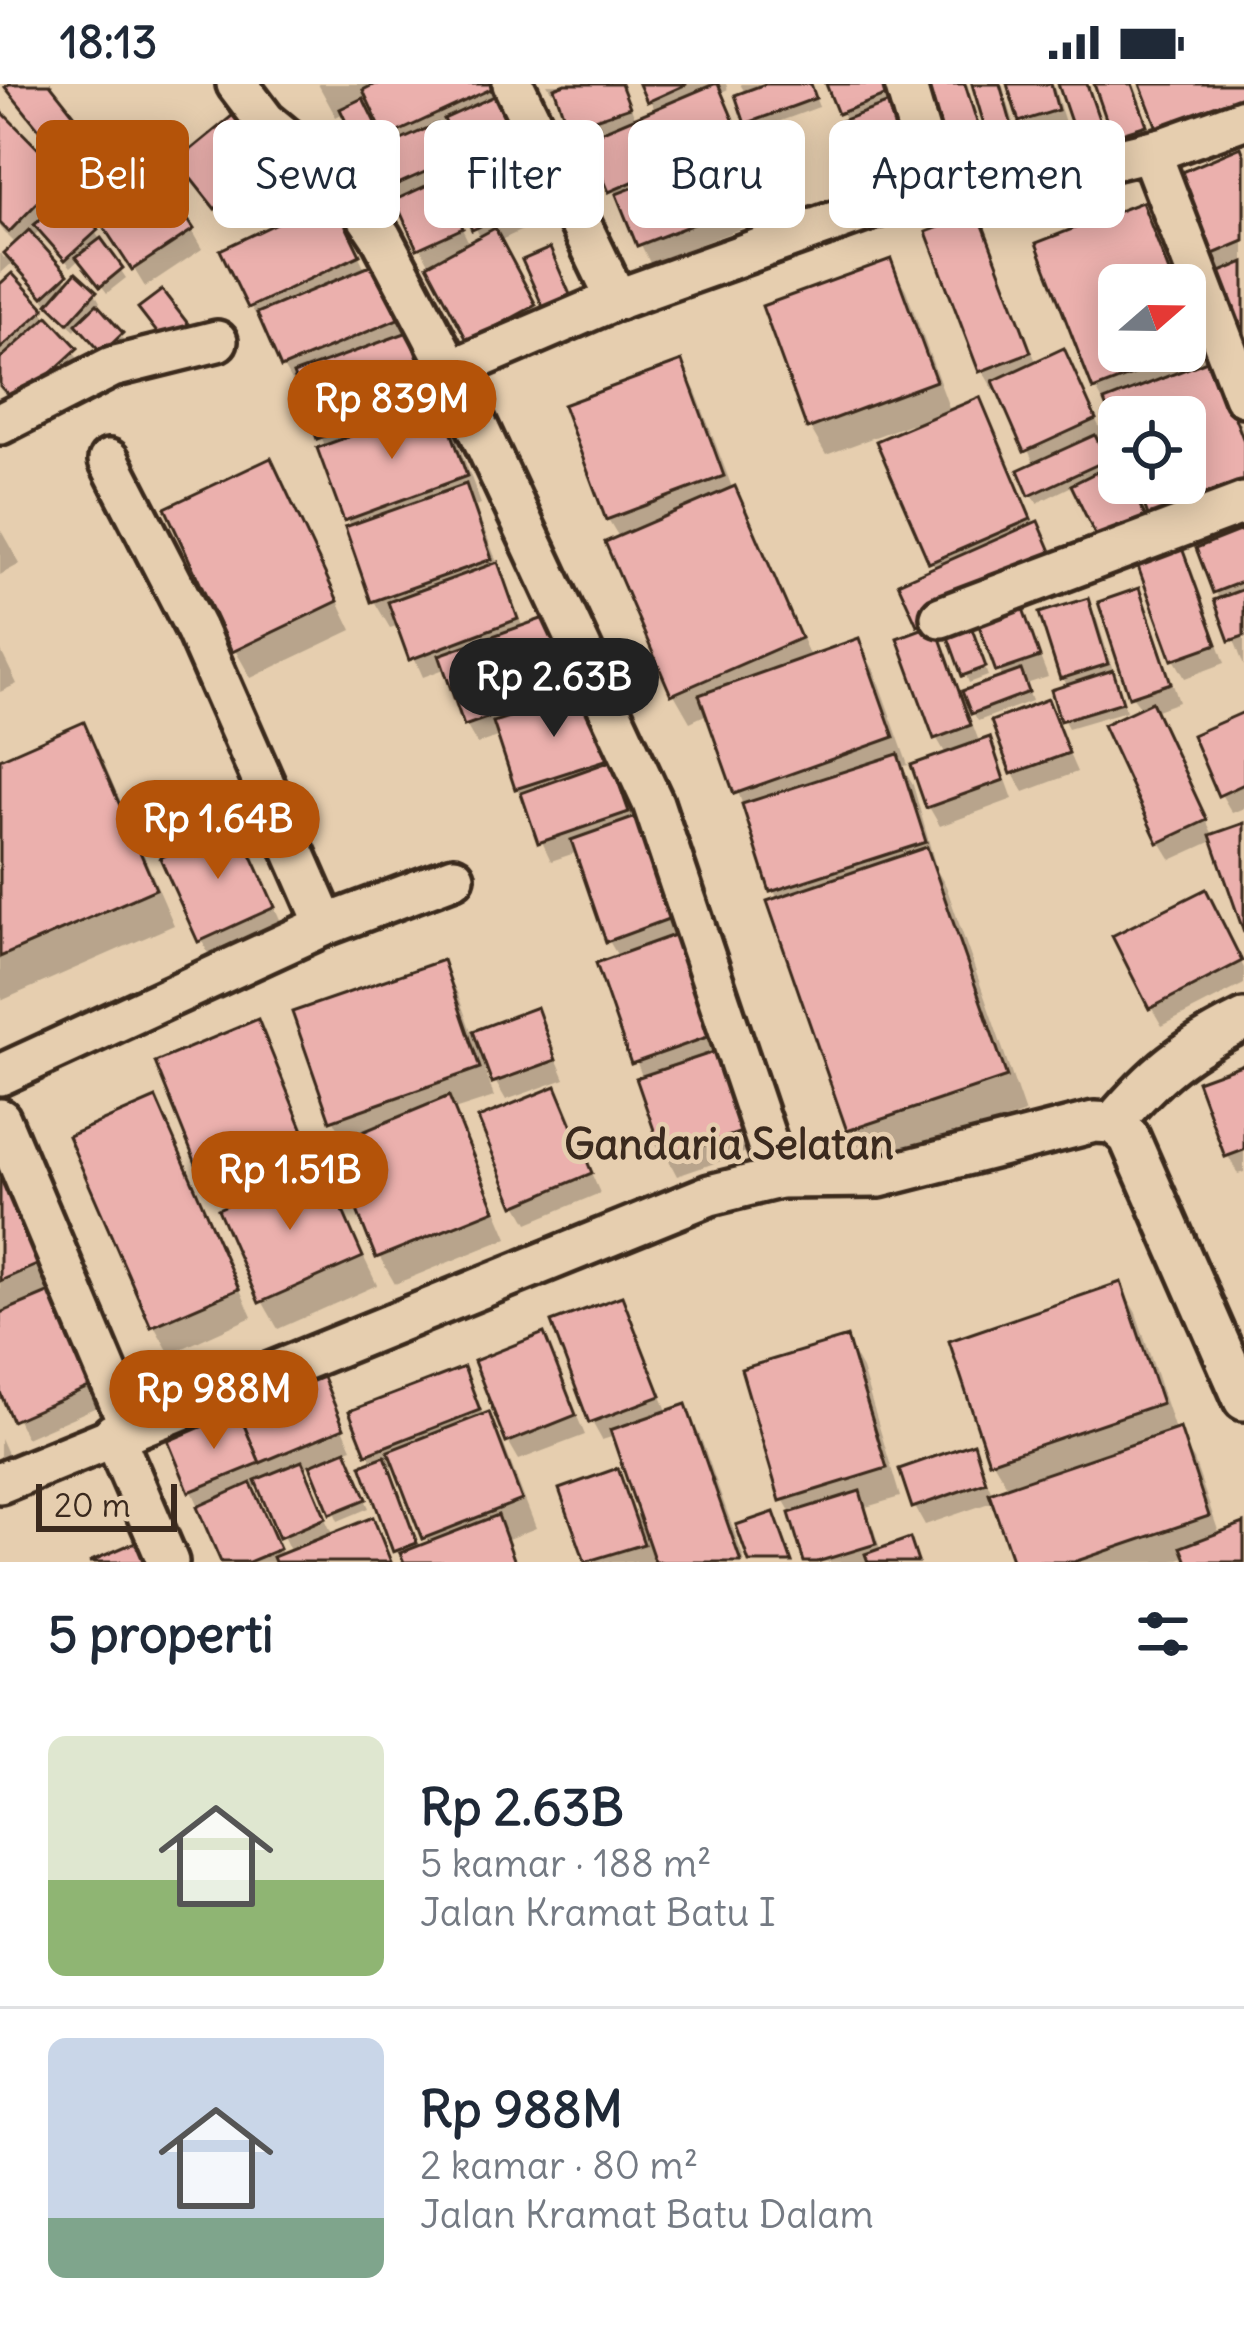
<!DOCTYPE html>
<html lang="id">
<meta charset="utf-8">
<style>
body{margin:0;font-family:Delius,sans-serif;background:#f2f2f3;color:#1f2937;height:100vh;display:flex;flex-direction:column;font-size:45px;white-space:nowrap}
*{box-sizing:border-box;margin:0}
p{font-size:39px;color:#747a83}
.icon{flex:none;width:66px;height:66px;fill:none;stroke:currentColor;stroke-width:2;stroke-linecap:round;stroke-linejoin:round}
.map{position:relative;height:1478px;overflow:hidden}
.sheet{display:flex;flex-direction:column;background:#fff;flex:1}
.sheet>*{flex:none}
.guide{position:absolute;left:36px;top:36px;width:1173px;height:108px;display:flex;gap:24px}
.needle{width:78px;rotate:70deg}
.tools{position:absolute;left:1098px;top:180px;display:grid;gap:24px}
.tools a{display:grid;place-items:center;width:108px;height:108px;border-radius:18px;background:#fff;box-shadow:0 6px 30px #0003;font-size:60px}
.scale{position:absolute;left:36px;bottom:30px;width:141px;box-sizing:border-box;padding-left:12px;border:6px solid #3b2a1e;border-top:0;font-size:33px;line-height:42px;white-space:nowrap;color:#3b2a1e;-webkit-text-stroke:9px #e6ceaf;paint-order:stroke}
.price{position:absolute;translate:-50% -102px;padding:0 27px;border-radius:42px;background:#b45309;color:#fff;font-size:39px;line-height:78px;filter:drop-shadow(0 3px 6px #0008)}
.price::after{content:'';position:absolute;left:50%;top:72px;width:36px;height:27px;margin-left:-18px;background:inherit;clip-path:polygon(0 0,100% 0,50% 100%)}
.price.current{background:#222;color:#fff}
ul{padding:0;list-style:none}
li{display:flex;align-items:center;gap:36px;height:300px;padding:0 48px}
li+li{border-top:3px solid #e0e1e3}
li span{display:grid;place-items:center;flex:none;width:336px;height:240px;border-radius:18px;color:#555}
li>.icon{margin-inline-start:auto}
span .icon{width:144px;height:144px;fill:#fffc;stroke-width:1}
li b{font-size:51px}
h2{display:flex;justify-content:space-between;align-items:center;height:144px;padding:0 48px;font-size:51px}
.tag{padding:0 42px;border-radius:18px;background:#fff;box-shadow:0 6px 30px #0003;font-size:42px;line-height:108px}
.tag.current{background:#b45309;color:#fff}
.status{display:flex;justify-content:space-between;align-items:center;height:84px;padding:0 60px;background:#fff;direction:ltr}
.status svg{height:33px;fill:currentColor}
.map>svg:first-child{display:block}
.shadow{fill:#0003;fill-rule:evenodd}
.building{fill:#ebb0ad;stroke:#3b2a1e;stroke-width:3}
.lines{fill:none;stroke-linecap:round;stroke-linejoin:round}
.street-casing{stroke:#3b2a1e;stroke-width:48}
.street{stroke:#e6ceaf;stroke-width:39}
.labels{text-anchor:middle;stroke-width:9;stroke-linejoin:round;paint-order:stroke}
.quarter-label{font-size:42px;font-weight:bold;fill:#3b2a1e;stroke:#e6ceaf}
</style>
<div class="status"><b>18:13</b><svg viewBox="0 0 49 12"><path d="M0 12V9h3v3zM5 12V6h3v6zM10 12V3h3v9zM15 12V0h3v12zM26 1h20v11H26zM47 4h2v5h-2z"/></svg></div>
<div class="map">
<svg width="1244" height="1478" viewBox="0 0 1244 1478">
<rect width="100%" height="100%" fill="#e6ceaf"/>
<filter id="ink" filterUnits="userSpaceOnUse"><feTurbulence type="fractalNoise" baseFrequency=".00833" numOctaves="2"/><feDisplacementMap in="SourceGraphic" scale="24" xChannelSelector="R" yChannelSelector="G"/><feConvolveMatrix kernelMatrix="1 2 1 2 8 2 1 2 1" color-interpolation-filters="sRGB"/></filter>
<g filter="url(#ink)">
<!-- shadow -->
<g class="shadow">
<path d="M14,0H46L110,83L121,75L140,104L191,146L202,165L145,203L83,101L20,22L9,3Z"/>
<path d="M318,0H493L519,60L558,129L499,157L545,241L482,275L420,163L378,66L366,71L345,28L336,33ZM370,14L394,63L386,66L362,18ZM452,46L470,83L458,89L440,52ZM454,98L481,155L470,161L442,104Z"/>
<path d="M547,0H622L636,36L656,28L642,0H726L728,5L720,9L745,64L759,82L777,131L650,179L591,59L582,62L558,8H552Z"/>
<path d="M740,0H810L819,23L753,47L739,13L746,10Z"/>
<path d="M830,0H893L930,101L871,122L860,103L846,38Z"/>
<path d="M918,0H967L992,80L952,92Z"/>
<path d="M975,0H1002L1023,68L1003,74L992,56Z"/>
<path d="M1010,0H1053L1067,45L1033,55L1022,36Z"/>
<path d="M1061,0H1088L1109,60L1089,68Z"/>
<path d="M1097,0H1134L1155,60L1126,70Z"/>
<path d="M1,32L62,93L73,112L68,117L95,148L126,194L107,209L81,174L71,183L40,146L32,154L70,200L95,209L100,218L95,223L126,259L108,275L79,240L75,246L56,229L12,179L0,190V168L4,174L17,161L0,144Z"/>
<path d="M281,71L291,90L228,141L181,77Z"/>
<path d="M1244,75V277L1202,175Z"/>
<path d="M1141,122L1157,149L1177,201H1119V267H1185V222L1207,280L1227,307L1244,350V441L1180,465L1192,486L1225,579L1185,594L1174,575L1172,471L1155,441L1139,399H1185V333H1119V347L1096,305L1040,161Z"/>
<path d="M977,131L1037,280L1073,287L1105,355L1096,359L1109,385L1119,383V399H1128L1074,401L1037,419L1032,410L1035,381L999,303L993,305L982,286Z"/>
<path d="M342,136L366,187L374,184L385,202L418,271L437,323L455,350L481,420L475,422L523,544L546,537L577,614L624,692L617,694L764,1062L677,1092L667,1073L643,995L600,881L619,874L609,857L578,768L551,777L517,704L500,652L477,660L466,641L447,584L423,593L400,541L390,544L374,517L326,364L299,299L294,302L283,283L265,240L262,242L251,223L224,168Z"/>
<path d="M890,178L906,206L951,329L978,317L1036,442L1019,519L1048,593L1026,600L1032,617L978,637L969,621L966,623L980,660L988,657L999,676L1013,715L940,742L929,723L947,672L936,653L924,547L920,539L936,485L932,477L912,345L910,340L826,371L810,343ZM980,536L1003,595L962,611L939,554L950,550L969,599L988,592L969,541Z"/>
<path d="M0,204L42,227L86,285L29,337L0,305Z"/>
<path d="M680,280L696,308L733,406L750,434L811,575L858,558L874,586L908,681L902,683L913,701L937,787L946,802L1025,1029L870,1082L850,1046L771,819L778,817L709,629L690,638L674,610L609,460L620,455L608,435Z"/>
<path d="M285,406L352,546L251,594L235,566Z"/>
<path d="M0,445L20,480L0,491Z"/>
<path d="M1244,448V582L1200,466Z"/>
<path d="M1137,508L1148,527L1179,618L1154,627L1214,753L1244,742V840L1215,756L1171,776L1160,758L1143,626L1132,612Z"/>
<path d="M1087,517L1097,536L1126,627L1068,644L1063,635L1068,603L1063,594Z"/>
<path d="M0,565L17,600L0,608Z"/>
<path d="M1047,619L1077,688L1024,708L1013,689Z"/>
<path d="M1244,632V724L1232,729L1221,710Z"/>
<path d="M83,642L103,677L174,841L3,916L0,910V678Z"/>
<path d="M247,762L283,842L211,876L164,776Z"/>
<path d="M1216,827L1244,884V900L1162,942L1151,923Z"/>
<path d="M441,880L457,908L472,950L536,927L565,995L506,1016L488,985L485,986L494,1013L454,1026L508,1154L395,1200L379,1172L346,1058L333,1035Z"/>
<path d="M256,939L272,967L318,1078L220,1118L204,1090Z"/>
<path d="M1244,983V1088L1238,1090L1228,1072Z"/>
<path d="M555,1006L600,1109L528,1139L517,1120Z"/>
<path d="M154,1017L170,1045L252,1233L170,1270L154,1242L72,1054Z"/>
<path d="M0,1054L61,1205L48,1210L99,1322L26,1354L0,1301Z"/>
<path d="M321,1083L377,1201L278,1245L262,1217Z"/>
<path d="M1120,1201L1136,1229L1176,1349L1194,1376L1220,1452L1244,1443V1478L1188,1472L1170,1478H1016L995,1417L925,1441L915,1423L972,1363L993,1411L1009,1405L992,1376Z"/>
<path d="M621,1215L668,1329L684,1324L700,1352L745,1478H588L563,1407L616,1388L636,1432L642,1430L615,1352L602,1356L592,1338Z"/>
<path d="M543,1253L585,1351L519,1376L508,1357Z"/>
<path d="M846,1257L862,1285L900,1413L866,1423L881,1467L908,1458L920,1478H807L795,1436L783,1415Z"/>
<path d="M463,1287L484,1333L487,1331L503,1359L536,1444L508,1455L516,1478H407L396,1467L369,1369ZM396,1381L429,1461L419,1465L388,1384Z"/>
<path d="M322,1296L352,1364L344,1367L369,1424L338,1437L313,1380L302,1384L333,1452L372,1437L392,1478H224L192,1407ZM260,1402L291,1469L283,1472L252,1405Z"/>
<path d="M0,1354L9,1374L0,1378Z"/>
</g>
<!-- building -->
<g class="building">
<path d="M9,0H50L107,72L79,95L5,3Z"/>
<path d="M375,0H494L495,3L385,54L363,6Z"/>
<path d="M565,0H621L630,23L568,44L554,4Z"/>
<path d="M639,0H687L647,18Z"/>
<path d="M714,0H718L740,52L609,108L586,54Z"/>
<path d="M765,0H811L816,14L745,40L735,11Z"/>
<path d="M826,0H892L895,8L838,30Z"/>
<path d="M915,0H965L984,60L938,75Z"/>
<path d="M972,0H1000L1014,49L989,57Z"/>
<path d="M1007,0H1051L1058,26L1019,38Z"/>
<path d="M1058,0H1087L1101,41L1075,50Z"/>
<path d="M1094,0H1132L1147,41L1112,52Z"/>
<path d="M1140,0H1244V15L1159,49Z"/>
<path d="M499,10L515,47L460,71L444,35Z"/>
<path d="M363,14L382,53L358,64L340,25Z"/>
<path d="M897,16L922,81L858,105L833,40Z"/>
<path d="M244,22L283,69L215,125L177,77Z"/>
<path d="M1,27L64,91L9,148L0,139Z"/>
<path d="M437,40L452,76L391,103L375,68Z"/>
<path d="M524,54L550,110L472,146L447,90Z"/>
<path d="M749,59L769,111L637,162L616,110Z"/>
<path d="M1241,63L1244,71V157L1199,176L1165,95Z"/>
<path d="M122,71L137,94L92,124L78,101Z"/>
<path d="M157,89L194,145L132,186L95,130Z"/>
<path d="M441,95L463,144L417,165L395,116Z"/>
<path d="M67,112L98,146L65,176L34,141Z"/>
<path d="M332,113L360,171L248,224L220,166Z"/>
<path d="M1142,118L1174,201H1119V267H1185V229L1199,265L1093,306L1036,159Z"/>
<path d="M978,128L1031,268L979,288L926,148Z"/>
<path d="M495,144L536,221L468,258L427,181Z"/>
<path d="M29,146L68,190L43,213L4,169Z"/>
<path d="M101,154L123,184L100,203L76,173Z"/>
<path d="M550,164L571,213L544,225L522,176Z"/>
<path d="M891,175L936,297L807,345L762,222Z"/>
<path d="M1244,178V275L1206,194Z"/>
<path d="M375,180L398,235L281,284L257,229Z"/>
<path d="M76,188L97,207L68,239L48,220Z"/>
<path d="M12,189L45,225L0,265V200Z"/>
<path d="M162,206L189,241L165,259L138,224Z"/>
<path d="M97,220L123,249L102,269L76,240Z"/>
<path d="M48,232L78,264L17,320L0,302V275Z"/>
<path d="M408,248L432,312L317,355L293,290Z"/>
<path d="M1064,264L1096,335L1024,368L993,297Z"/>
<path d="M1212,275L1244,357V407L1152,442L1136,399H1185V333H1119V355L1104,317Z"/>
<path d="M682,277L724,392L606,436L563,321Z"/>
<path d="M980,313L1031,435L929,479L876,357Z"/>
<path d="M441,319L467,392L344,437L317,364Z"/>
<path d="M1095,351L1107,376L1029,412L1018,386Z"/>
<path d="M271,374L338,517L232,568L165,424Z"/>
<path d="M1119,377V399H1129L1149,440L1101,463L1071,401Z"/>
<path d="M466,400L492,475L371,518L345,443Z"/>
<path d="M735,402L801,554L671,611L605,458Z"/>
<path d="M1038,437L1056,479L917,541L898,499Z"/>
<path d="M1244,445V497L1213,509L1196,464Z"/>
<path d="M1182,464L1217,560L1172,576L1137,480Z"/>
<path d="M498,478L518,535L409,576L388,518Z"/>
<path d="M1139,504L1171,599L1129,613L1098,518Z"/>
<path d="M1244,505V552L1229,557L1214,516Z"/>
<path d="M1019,513L1040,573L996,588L974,528Z"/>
<path d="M1088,514L1108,580L1060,595L1039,529Z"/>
<path d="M547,533L572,604L464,642L439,571Z"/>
<path d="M968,534L986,583L962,592L944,542Z"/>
<path d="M935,540L971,641L934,655L897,554Z"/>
<path d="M859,554L894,653L734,710L699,611Z"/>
<path d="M1021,586L1029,608L971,630L962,607Z"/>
<path d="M1113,586L1123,618L1060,637L1051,606Z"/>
<path d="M593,606L615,673L515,705L493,638Z"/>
<path d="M1048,615L1069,669L1011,690L991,637Z"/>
<path d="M1152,618L1207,736L1158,759L1103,641Z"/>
<path d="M1244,628V700L1218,712L1192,651Z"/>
<path d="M84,638L156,805L0,873V675Z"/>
<path d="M990,653L1004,696L926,724L911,681Z"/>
<path d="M898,670L926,758L770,808L742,720Z"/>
<path d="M611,677L629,728L538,759L521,709Z"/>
<path d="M636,733L671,834L606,858L571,756Z"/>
<path d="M237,739L275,823L198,858L160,774Z"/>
<path d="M1244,739V849L1210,751Z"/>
<path d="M927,763L1007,993L847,1047L767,817Z"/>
<path d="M1206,805L1242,877L1149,925L1112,852Z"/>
<path d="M688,846L724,947L631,980L596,879Z"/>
<path d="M443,876L480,984L330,1037L292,928Z"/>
<path d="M537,923L556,976L492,999L473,947Z"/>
<path d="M258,935L304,1049L201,1092L155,978Z"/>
<path d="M729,963L756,1043L664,1075L636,994Z"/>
<path d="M1244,980V1066L1225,1073L1197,997Z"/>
<path d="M556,1002L592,1089L514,1122L478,1034Z"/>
<path d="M449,1012L495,1126L376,1174L331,1061Z"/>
<path d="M156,1014L239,1205L151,1243L68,1052Z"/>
<path d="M0,1053L48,1176L0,1197Z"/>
<path d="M322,1079L363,1173L259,1219L218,1125Z"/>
<path d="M1121,1198L1162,1319L989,1378L949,1257Z"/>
<path d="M50,1208L91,1302L12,1337L0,1308V1229Z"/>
<path d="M622,1212L661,1312L589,1339L551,1238Z"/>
<path d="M544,1249L576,1331L506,1359L474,1277Z"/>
<path d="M847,1253L887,1384L780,1417L741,1285Z"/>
<path d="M464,1283L480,1326L366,1370L349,1327Z"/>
<path d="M323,1293L344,1344L260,1379L238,1327Z"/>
<path d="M686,1320L741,1478H655L610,1346Z"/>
<path d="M238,1327L260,1379L189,1408L168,1357Z"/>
<path d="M489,1328L522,1416L422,1455L388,1367Z"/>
<path d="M1180,1344L1209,1432L1074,1478H1013L989,1409Z"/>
<path d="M974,1359L986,1398L912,1424L899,1385Z"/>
<path d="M346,1366L367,1415L330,1430L310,1381Z"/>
<path d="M385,1372L417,1459L393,1468L361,1381Z"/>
<path d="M302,1377L326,1434L279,1454L255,1396Z"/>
<path d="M618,1384L644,1460L585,1478L559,1405Z"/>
<path d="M251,1399L280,1465L249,1478H221L197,1423Z"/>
<path d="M860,1407L876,1460L817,1478H804L789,1429Z"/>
<path d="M774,1428L792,1478H749L736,1441Z"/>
<path d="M498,1431L515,1478H404L400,1469Z"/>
<path d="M373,1433L391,1478H275L273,1473Z"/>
<path d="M1244,1439V1478H1187L1181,1463Z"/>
<path d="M147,1453L158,1478H89Z"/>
<path d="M910,1454L918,1478H868L865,1470Z"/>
</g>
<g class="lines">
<!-- street casing -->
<g class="street-casing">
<g id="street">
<path d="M237,0L265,37L351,108L381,153L451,286L653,719L779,1094"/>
<path d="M513,0L617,216"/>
<path d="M905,0L935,102"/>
<path d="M1150,67L1244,312"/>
<path d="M451,286L610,218L935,102L1108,77L1166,63L1244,35"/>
<path d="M0,340L112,283L217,257"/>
<path d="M109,376L196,545L326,841"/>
<path d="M941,533L1244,419"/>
<path d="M0,991L326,841L454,793"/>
<path d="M0,1035L130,1343"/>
<path d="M1113,1039C1155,989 1185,965 1244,936"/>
<path d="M113,1350L168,1478"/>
<path d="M0,1399L710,1111L779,1094L879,1093L1094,1038L1113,1039L1129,1053L1244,1316"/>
</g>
</g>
<!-- street -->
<use href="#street" class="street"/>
</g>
</g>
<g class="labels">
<!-- quarter labels -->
<g class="quarter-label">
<text x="729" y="1075">Gandaria Selatan</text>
</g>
</g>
</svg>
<div class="tools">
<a><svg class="needle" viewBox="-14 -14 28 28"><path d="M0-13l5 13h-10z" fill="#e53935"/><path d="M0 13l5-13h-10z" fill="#747a83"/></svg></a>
<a><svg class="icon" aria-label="locate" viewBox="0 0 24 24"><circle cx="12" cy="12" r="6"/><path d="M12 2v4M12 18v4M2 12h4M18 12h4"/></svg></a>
</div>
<div class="scale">20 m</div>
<b class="price" style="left:392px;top:378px">Rp 839M</b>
<b class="price current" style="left:554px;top:656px">Rp 2.63B</b>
<b class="price" style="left:218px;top:798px">Rp 1.64B</b>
<b class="price" style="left:290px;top:1149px">Rp 1.51B</b>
<b class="price" style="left:214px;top:1368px">Rp 988M</b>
<div class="guide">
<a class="tag current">Beli</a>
<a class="tag">Sewa</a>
<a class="tag">Filter</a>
<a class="tag">Baru</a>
<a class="tag">Apartemen</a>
</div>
</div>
<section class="sheet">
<h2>5 properti<svg class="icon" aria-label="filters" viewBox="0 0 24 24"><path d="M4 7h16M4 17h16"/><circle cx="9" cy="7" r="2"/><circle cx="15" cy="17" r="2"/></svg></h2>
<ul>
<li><span style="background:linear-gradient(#dfe7d0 60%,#8fb573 0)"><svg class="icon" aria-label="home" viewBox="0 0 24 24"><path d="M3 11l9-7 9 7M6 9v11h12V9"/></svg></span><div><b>Rp 2.63B</b><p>5 kamar · 188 m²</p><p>Jalan Kramat Batu I</p></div></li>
<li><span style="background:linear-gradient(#c9d6e8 75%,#7fa58c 0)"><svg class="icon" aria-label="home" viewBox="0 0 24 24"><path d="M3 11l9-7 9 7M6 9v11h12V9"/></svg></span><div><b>Rp 988M</b><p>2 kamar · 80 m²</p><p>Jalan Kramat Batu Dalam</p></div></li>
</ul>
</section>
